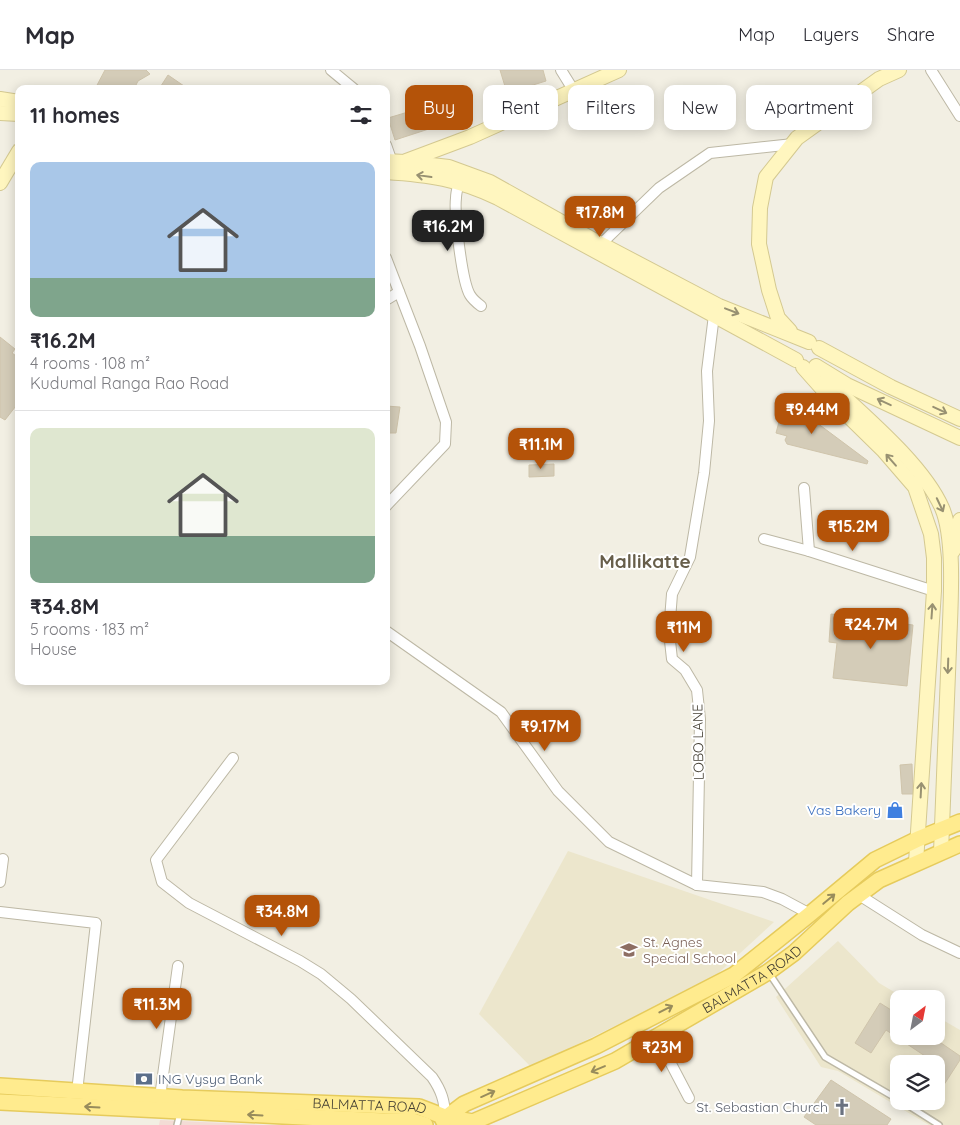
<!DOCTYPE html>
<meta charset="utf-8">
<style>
body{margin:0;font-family:Quicksand,sans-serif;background:#f7f7f7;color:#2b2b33;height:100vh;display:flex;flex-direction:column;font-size:19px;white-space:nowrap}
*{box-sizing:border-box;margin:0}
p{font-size:16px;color:#7c7c81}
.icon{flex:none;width:28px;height:28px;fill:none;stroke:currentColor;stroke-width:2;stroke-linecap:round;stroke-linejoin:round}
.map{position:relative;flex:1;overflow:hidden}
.details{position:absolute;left:15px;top:15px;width:375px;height:600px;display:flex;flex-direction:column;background:#fff;border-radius:10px;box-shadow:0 2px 12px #0003}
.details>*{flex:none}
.top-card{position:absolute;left:405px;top:15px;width:475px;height:45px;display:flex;gap:10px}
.needle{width:32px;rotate:32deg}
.tools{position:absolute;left:890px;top:920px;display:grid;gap:10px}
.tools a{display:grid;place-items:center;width:55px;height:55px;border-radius:10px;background:#fff;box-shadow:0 2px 12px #0003;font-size:25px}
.price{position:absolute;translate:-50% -42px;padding:0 11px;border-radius:10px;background:#b45309;color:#fff;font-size:16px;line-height:32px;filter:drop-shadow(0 1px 2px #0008)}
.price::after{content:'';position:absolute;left:50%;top:30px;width:15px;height:11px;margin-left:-8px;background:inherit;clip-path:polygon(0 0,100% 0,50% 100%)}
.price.selected{background:#222;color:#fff}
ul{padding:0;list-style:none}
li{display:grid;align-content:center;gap:10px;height:265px;padding:0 15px}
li+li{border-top:1px solid #e1e1e2}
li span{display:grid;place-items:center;height:155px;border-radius:10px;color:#555}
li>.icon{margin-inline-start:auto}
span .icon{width:90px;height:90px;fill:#fffc;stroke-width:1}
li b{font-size:21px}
h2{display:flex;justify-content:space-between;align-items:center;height:60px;padding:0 15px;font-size:21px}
.tag{padding:0 18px;border-radius:10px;background:#fff;box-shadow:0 2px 12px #0003;font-size:18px;line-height:45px}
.tag.selected{background:#b45309;color:#fff}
header{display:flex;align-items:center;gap:30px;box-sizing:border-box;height:70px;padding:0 25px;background:#fff;border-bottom:1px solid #e1e1e2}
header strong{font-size:24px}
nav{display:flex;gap:28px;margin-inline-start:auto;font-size:18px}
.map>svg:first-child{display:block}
.education{fill:#ece6cc;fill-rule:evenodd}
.medical{fill:#f3dcd5}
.building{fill:#d4ccb8;stroke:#cfc4ab}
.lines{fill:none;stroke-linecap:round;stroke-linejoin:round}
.lane-casing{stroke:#bdb8a5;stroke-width:8}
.street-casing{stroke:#bdb8a5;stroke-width:12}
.secondary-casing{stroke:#d4c991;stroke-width:16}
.primary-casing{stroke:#e6cb5c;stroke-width:18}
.lane{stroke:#fff;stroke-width:5}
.street{stroke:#fff;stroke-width:10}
.secondary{stroke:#fff6bf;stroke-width:14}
.primary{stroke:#ffeb8e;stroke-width:15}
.oneway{stroke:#989172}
.oneway2{stroke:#988c5c}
.labels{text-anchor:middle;stroke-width:4;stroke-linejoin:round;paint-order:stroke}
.street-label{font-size:14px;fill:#443f33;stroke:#fff}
.shop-label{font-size:14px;fill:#366cbe;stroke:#fff;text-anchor:end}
.education-label{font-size:14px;fill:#785e54;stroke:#fff;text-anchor:start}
.service-label{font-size:14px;fill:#4e5e75;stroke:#fff;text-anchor:start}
.worship-label{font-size:14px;fill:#5b616d;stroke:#fff;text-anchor:end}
.district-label{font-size:19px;font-weight:bold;fill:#675e4a;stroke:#fff}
</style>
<header>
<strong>Map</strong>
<nav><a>Map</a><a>Layers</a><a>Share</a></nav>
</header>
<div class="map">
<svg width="960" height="1055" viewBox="0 0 960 1055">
<rect width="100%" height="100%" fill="#f2efe3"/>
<!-- education -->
<g class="education">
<path d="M568,781L774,852L713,908L531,997L479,944Z"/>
<path d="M838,871L879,913L906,929H899V966H936V946L960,960V1055H929L838,1001L821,997L776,927ZM899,994H936V1031H899Z"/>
</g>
<!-- medical -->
<path class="medical" d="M160,1050L267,1055H159Z"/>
<!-- building -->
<g class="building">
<path d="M105,0H146L150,4L138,11L134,19H95Z"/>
<path d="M500,0H543L546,11L507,23Z"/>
<path d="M168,5L184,16L182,19H159Z"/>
<path d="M438,33L444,54L395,70L388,48Z"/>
<path d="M0,267L15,279L12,283L19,288V332L5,350L0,347Z"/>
<path d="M794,329L804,336L801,341L868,391L867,394L787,374L785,370L787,366L776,363L780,348Z"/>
<path d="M386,336L400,337L396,363H386Z"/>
<path d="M554,394V406L529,407V395Z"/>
<path d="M831,544L913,555L907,616L833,608L837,573L829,572Z"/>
<path d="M912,694L913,724H902L900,695Z"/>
<path d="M880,933L899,945V966H931L960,986V990L936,1027V994H933L934,992L886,960L871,983L855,973Z"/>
<path d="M831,1010L891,1049L887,1055H816L804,1047Z"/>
</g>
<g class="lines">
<!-- lane casing -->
<g class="lane-casing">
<g id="lane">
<path d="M769,903L825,987L899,1030"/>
<path d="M901,1031L939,1055"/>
<path d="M177,1055L180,1043"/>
</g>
</g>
<!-- street casing -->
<g class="street-casing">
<g id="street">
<path d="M331,0L354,19"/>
<path d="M561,0L574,21"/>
<path d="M931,0L960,46"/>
<path d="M386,75L393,95"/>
<path d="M459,112C458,117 456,122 456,128C454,144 462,212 470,225C473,230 477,233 481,236"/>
<path d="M601,174L659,118L710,83L793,74"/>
<path d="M386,188L420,276L446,352L445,374L386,436"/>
<path d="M386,230L399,222"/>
<path d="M714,245L707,301L709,351L704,403L690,487L672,524L669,562L672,589L685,600L697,620L700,649L697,815L763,822L782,829L810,844"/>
<path d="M804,418L809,481"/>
<path d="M764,469L809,481L934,521"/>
<path d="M386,561L501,642L558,721L609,772L697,815"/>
<path d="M233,688L156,790L162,812L189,833L300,891L321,904L351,929L432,1007C441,1020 445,1031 445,1047"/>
<path d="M0,790L3,789L0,812"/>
<path d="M859,825L922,865L960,883"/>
<path d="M0,842L96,853L77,1022"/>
<path d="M657,967L689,1028"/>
<path d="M160,1027L178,896"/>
</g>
</g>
<!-- secondary casing -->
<g class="secondary-casing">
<g id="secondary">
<path d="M0,29L19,32"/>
<path d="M0,43L19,44"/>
<path d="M386,91L405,92L449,97L490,112L601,174L719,236L809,272"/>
<path d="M406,91L470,67L619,0"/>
<path d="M386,102C430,105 458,109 498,128L796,290"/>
<path d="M0,113L19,81"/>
<path d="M790,261L778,248L769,220L759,174L760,138L766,107L797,68L879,9L899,0"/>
<path d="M819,278L891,317L960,349"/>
<path d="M816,296L847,315L960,368"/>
<path d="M803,297L835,333L883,380L915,417L931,464L934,488V521L916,792"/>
<path d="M826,310C862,344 923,394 942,438C956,470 950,542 949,578C946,646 944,714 941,782"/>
<path d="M953,481L955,477L960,450"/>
</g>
</g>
<!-- primary casing -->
<g class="primary-casing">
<g id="primary">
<path id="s1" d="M0,1016L182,1028L419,1037L445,1047L473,1052L615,991L768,902L794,883L848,833L879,810L960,774"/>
<path d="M0,1032L383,1051H412L425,1055"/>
<path d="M443,1050L464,1034L596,976L734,905L810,844L875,790L918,769L960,752"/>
</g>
</g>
<!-- lane -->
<use href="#lane" class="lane"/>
<!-- street -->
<use href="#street" class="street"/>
<!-- secondary -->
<use href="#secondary" class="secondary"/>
<!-- primary -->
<use href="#primary" class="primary"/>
</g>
<!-- one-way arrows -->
<defs><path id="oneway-shaft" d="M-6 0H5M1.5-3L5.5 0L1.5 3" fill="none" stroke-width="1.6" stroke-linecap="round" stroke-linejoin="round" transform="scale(1.25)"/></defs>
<g class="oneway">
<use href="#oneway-shaft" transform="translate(424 106) rotate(-172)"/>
<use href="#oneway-shaft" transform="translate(732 241) rotate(21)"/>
<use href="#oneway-shaft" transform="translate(884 332) rotate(-155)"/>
<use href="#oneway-shaft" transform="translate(940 340) rotate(25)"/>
<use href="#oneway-shaft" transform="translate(891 390) rotate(-131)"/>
<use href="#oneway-shaft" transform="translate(940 435) rotate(65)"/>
<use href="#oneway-shaft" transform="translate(932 541) rotate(-86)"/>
<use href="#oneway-shaft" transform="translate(948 596) rotate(92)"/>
<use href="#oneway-shaft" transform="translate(921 720) rotate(-87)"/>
</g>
<g class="oneway2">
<use href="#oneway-shaft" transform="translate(829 829) rotate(-40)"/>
<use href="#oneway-shaft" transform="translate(666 939) rotate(-27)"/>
<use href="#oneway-shaft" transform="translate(598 999) rotate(157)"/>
<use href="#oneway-shaft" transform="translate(488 1024) rotate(-24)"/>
<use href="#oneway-shaft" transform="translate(92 1037) rotate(-177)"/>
<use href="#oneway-shaft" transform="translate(255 1045) rotate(-177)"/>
</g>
<!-- icons -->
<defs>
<g id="shop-bare" transform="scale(1.35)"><path d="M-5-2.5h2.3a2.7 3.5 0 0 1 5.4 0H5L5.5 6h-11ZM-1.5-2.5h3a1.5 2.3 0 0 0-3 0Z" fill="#3f7fe0" stroke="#fff" stroke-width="2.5" paint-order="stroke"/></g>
<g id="school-bare" transform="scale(1.35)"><path d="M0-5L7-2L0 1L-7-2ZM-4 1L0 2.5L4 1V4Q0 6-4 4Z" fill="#8d6e63" stroke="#fff" stroke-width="2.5" paint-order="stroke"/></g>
<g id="bank-bare" transform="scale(1.35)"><path d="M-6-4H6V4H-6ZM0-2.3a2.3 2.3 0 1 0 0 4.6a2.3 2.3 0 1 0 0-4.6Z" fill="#5c6f8a" stroke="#fff" stroke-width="2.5" paint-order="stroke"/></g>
<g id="church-bare" transform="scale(1.35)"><path d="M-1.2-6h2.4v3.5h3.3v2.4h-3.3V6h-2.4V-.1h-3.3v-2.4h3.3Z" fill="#6b7280" stroke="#fff" stroke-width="2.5" paint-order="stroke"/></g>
</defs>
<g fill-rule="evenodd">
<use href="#shop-bare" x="895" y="740"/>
<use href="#school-bare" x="629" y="880"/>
<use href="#bank-bare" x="144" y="1009"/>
<use href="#church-bare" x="842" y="1037"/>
</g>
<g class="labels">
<!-- street labels -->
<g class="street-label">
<text transform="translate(698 672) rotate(-91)" y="5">LOBO LANE</text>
<text dy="5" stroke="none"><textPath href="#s1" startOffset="790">BALMATTA ROAD</textPath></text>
<text dy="5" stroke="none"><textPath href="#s1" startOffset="370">BALMATTA ROAD</textPath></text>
</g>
<!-- shop labels -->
<g class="shop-label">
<text x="881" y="745">Vas Bakery</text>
</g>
<!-- education labels -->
<g class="education-label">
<text x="643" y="877">St. Agnes<tspan x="643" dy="16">Special School</tspan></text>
</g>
<!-- service labels -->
<g class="service-label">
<text x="158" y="1014">ING Vysya Bank</text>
</g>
<!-- worship labels -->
<g class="worship-label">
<text x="828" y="1042">St. Sebastian Church</text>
</g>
<!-- district labels -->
<g class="district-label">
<text x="645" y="498">Mallikatte</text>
</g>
</g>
</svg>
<div class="tools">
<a><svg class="needle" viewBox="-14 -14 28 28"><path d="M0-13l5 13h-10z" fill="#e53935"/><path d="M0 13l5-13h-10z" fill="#7c7c81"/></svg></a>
<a><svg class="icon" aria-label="layers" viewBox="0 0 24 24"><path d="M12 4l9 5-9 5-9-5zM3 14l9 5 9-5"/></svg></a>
</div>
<b class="price" style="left:600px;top:168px">₹17.8M</b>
<b class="price selected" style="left:448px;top:182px">₹16.2M</b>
<b class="price" style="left:812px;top:365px">₹9.44M</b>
<b class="price" style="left:541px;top:400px">₹11.1M</b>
<b class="price" style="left:853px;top:482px">₹15.2M</b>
<b class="price" style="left:871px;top:580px">₹24.7M</b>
<b class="price" style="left:684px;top:583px">₹11M</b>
<b class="price" style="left:545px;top:682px">₹9.17M</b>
<b class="price" style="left:282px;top:867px">₹34.8M</b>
<b class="price" style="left:157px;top:960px">₹11.3M</b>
<b class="price" style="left:662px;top:1003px">₹23M</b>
<div class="top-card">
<a class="tag selected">Buy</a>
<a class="tag">Rent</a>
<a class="tag">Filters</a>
<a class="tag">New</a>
<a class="tag">Apartment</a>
</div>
<section class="details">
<h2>11 homes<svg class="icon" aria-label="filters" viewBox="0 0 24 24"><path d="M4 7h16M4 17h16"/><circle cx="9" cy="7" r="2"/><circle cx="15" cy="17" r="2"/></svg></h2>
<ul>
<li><span style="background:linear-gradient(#a9c7e8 75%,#7fa58c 0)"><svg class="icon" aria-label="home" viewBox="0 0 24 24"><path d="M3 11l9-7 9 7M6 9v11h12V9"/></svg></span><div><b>₹16.2M</b><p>4 rooms · 108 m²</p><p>Kudumal Ranga Rao Road</p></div></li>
<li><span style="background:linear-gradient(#dfe7d0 70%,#7fa58c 0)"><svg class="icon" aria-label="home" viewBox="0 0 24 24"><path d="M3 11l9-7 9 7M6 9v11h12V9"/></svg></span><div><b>₹34.8M</b><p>5 rooms · 183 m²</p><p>House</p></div></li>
</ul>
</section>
</div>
